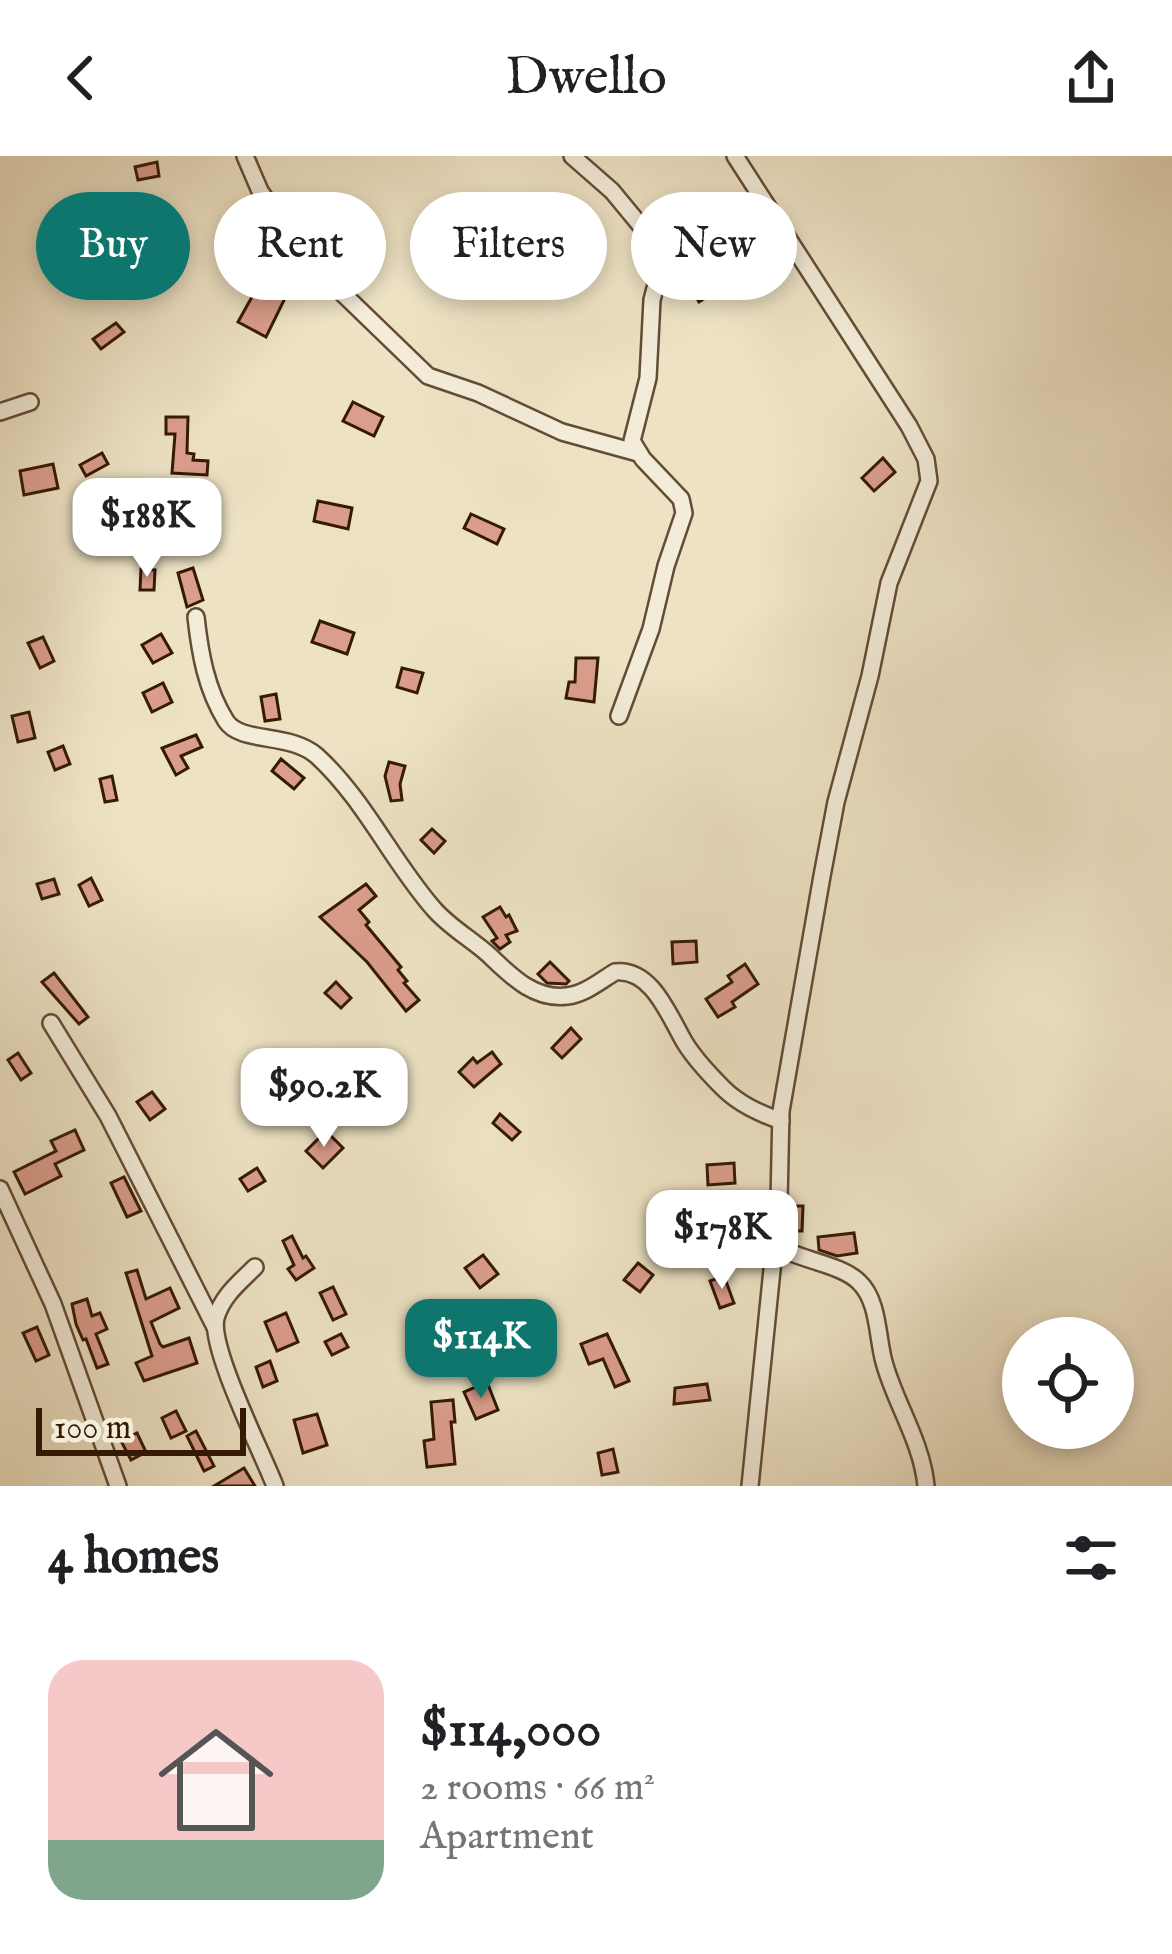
<!DOCTYPE html>
<meta charset="utf-8">
<style>
body{margin:0;font-family:"IM FELL English",serif;background:#f2f2f2;color:#202124;height:100vh;display:flex;flex-direction:column;font-size:45px;white-space:nowrap}
*{box-sizing:border-box;margin:0}
p{font-size:39px;color:#757577}
.icon{flex:none;width:66px;height:66px;fill:none;stroke:currentColor;stroke-width:2;stroke-linecap:round;stroke-linejoin:round}
.map{position:relative;height:1330px;overflow:hidden}
.panel{display:flex;flex-direction:column;background:#fff;flex:1}
.panel>*{flex:none}
.hud{position:absolute;left:36px;top:36px;width:1101px;height:108px;display:flex;gap:24px}
.fabs{position:absolute;left:1002px;top:1161px;display:grid;gap:24px}
.fabs a{display:grid;place-items:center;width:132px;height:132px;border-radius:50%;background:#fff;box-shadow:0 6px 18px #0003;font-size:60px}
.scale{position:absolute;left:36px;bottom:30px;width:210px;box-sizing:border-box;padding-left:12px;border:6px solid #351a04;border-top:0;font-size:33px;line-height:42px;white-space:nowrap;color:#351a04;-webkit-text-stroke:9px #f3ecd9;paint-order:stroke}
.price{position:absolute;translate:-50% -102px;padding:0 27px;border-radius:24px;background:#fff;color:#222;font-size:39px;line-height:78px;filter:drop-shadow(0 3px 6px #0008)}
.price::after{content:'';position:absolute;left:50%;top:72px;width:36px;height:27px;margin-left:-18px;background:inherit;clip-path:polygon(0 0,100% 0,50% 100%)}
.price.active{background:#0f766e;color:#fff}
ul{padding:0;list-style:none}
li{display:flex;align-items:center;gap:36px;height:300px;padding:0 48px}
li+li{border-top:3px solid #e0e0e0}
li span{display:grid;place-items:center;flex:none;width:336px;height:240px;border-radius:36px;color:#555}
li>.icon{margin-inline-start:auto}
span .icon{width:144px;height:144px;fill:#fffc;stroke-width:1}
li b{font-size:51px}
h2{display:flex;justify-content:space-between;align-items:center;height:144px;padding:0 48px;font-size:51px}
.pill{padding:0 42px;border-radius:54px;background:#fff;box-shadow:0 6px 18px #0003;font-size:42px;line-height:108px}
.pill.active{background:#0f766e;color:#fff}
header{display:flex;justify-content:space-between;align-items:center;height:156px;padding:0 48px;background:#fff;font-size:54px;font-weight:600}
.map>svg:first-child{display:block}
.building{fill:#db9e8c;stroke:#351a04;stroke-width:3}
.lines{fill:none;stroke-linecap:round;stroke-linejoin:round}
.minor-casing{stroke:#634c34;stroke-width:20}
.minor{stroke:#f3ecd9;stroke-width:15}
</style>
<header><svg class="icon" aria-label="back" viewBox="0 0 24 24"><path d="M15 5l-7 7 7 7"/></svg>Dwello<svg class="icon" aria-label="share" viewBox="0 0 24 24"><path d="M12 15V3M7 8l5-5 5 5M5 13v7h14v-7"/></svg></header>
<div class="map">
<svg width="1172" height="1330" viewBox="0 0 1172 1330">
<rect width="100%" height="100%" fill="#ede2c4"/>
<filter id="stains"><feTurbulence type="fractalNoise" baseFrequency=".00167" numOctaves="4"/><feColorMatrix values="0 0 0 0 .2 0 0 0 0 .09 0 0 0 0 .02 0 0 0 .5 -.17"/></filter>
<radialGradient id="worn" r=".72"><stop offset=".6" stop-color="#630" stop-opacity="0"/><stop offset="1" stop-color="#630" stop-opacity=".3"/></radialGradient>
<!-- building -->
<g class="building">
<path d="M157,6L159,20L138,24L135,11Z"/>
<path d="M745,92L756,110L699,146L689,129Z"/>
<path d="M260,116L289,134L266,181L238,166L258,130L253,127Z"/>
<path d="M116,167L124,176L101,193L93,183Z"/>
<path d="M353,246L383,261L374,280L343,265Z"/>
<path d="M166,261H188L187,297L194,298L193,304L208,305L207,319L172,317L175,278H166Z"/>
<path d="M102,297L108,308L86,320L80,309Z"/>
<path d="M883,302L895,316L874,335L862,322Z"/>
<path d="M53,308L58,332L24,339L20,315Z"/>
<path d="M318,345L352,352L348,373L314,365Z"/>
<path d="M471,358L504,373L497,388L464,372Z"/>
<path d="M145,371L149,393L136,395L132,374Z"/>
<path d="M193,412L203,444L187,451L178,417Z"/>
<path d="M141,413L155,414L154,434H140Z"/>
<path d="M320,465L354,477L347,498L312,486Z"/>
<path d="M161,478L172,497L153,507L142,489Z"/>
<path d="M43,481L54,505L40,512L28,487Z"/>
<path d="M576,502H598L594,546L566,542L569,526H575Z"/>
<path d="M402,512L423,517L417,537L397,531Z"/>
<path d="M163,527L172,546L152,556L143,537Z"/>
<path d="M276,538L280,563L265,565L261,541Z"/>
<path d="M29,556L35,582L18,586L12,560Z"/>
<path d="M196,579L202,591L181,600L188,612L176,619L162,592Z"/>
<path d="M63,590L70,608L55,614L48,596Z"/>
<path d="M281,603L304,622L294,633L272,615Z"/>
<path d="M389,606L405,610L400,628L402,644L391,645L385,620Z"/>
<path d="M112,620L117,644L105,646L100,623Z"/>
<path d="M432,673L445,685L434,697L421,684Z"/>
<path d="M91,722L102,744L89,750L79,729Z"/>
<path d="M54,723L59,738L42,743L37,728Z"/>
<path d="M366,728L376,740L359,754L369,766L366,769L401,811L398,814L407,825L404,827L419,844L406,855L367,806L320,761Z"/>
<path d="M500,751L506,761L509,759L517,775L506,779L510,786L500,793L492,785L497,782L483,761Z"/>
<path d="M696,785L697,806L673,808L672,786Z"/>
<path d="M550,806L569,825L566,828L547,827L538,818Z"/>
<path d="M745,808L758,828L732,846L735,851L718,861L706,843L732,826L728,820Z"/>
<path d="M54,817L88,861L79,868L42,826Z"/>
<path d="M336,826L351,842L341,852L325,837Z"/>
<path d="M571,872L581,883L562,902L552,892Z"/>
<path d="M492,896L501,908L474,931L459,916L473,902L477,907Z"/>
<path d="M18,897L31,917L21,924L8,904Z"/>
<path d="M152,936L165,953L150,964L137,946Z"/>
<path d="M500,958L520,976L512,984L493,967Z"/>
<path d="M75,974L84,994L55,1008L61,1020L25,1038L14,1016L56,995L51,985Z"/>
<path d="M326,975L343,992L323,1012L306,995Z"/>
<path d="M734,1007L735,1027L708,1029L707,1009Z"/>
<path d="M257,1012L265,1025L248,1035L240,1023Z"/>
<path d="M124,1021L141,1055L127,1061L111,1027Z"/>
<path d="M791,1050H803L802,1075H788Z"/>
<path d="M751,1065L761,1099L743,1105L732,1071Z"/>
<path d="M854,1077L857,1097L837,1100L819,1094L818,1081Z"/>
<path d="M292,1080L303,1102L306,1100L314,1112L296,1124L288,1113L294,1109L283,1085Z"/>
<path d="M483,1099L498,1118L480,1132L465,1112Z"/>
<path d="M638,1107L653,1119L640,1136L624,1124Z"/>
<path d="M137,1114L146,1143L170,1132L179,1152L151,1166L160,1188L163,1191L189,1182L197,1207L144,1225L136,1207L152,1200L126,1117Z"/>
<path d="M724,1120L734,1147L720,1152L710,1125Z"/>
<path d="M333,1131L346,1158L333,1164L320,1137Z"/>
<path d="M87,1143L92,1160L100,1157L107,1173L96,1178L108,1208L97,1212L86,1183L83,1184L76,1168L72,1148Z"/>
<path d="M286,1157L298,1186L277,1195L265,1166Z"/>
<path d="M37,1171L49,1199L36,1205L23,1177Z"/>
<path d="M341,1178L348,1191L332,1199L325,1186Z"/>
<path d="M607,1178L629,1225L615,1231L603,1203L589,1208L581,1188Z"/>
<path d="M270,1205L277,1225L263,1231L256,1211Z"/>
<path d="M487,1226L498,1254L476,1263L464,1236Z"/>
<path d="M707,1228L710,1244L674,1248L675,1232Z"/>
<path d="M453,1244L455,1266H451L455,1308L427,1311L424,1285L434,1283L431,1246Z"/>
<path d="M176,1255L186,1275L171,1282L162,1262Z"/>
<path d="M317,1258L327,1289L303,1297L294,1264Z"/>
<path d="M196,1275L214,1310L204,1315L187,1280Z"/>
<path d="M137,1277L146,1296L131,1304L121,1285Z"/>
<path d="M613,1293L618,1316L602,1319L598,1297Z"/>
<path d="M244,1312L255,1330H214Z"/>
</g>
<g class="lines">
<!-- minor casing -->
<g class="minor-casing">
<g id="minor">
<path d="M245,0L260,35L305,101L428,220L478,237L562,276L638,297"/>
<path d="M572,0L612,35L664,98H695L767,50"/>
<path d="M735,0L909,270L926,303L929,325L889,427L870,520L836,646L822,720L781,955L779,1045L750,1330"/>
<path d="M0,256L30,246"/>
<path d="M196,461C200,497 206,533 226,565C241,588 290,576 317,600C364,643 392,705 433,752C448,770 471,783 489,799C511,820 534,844 567,840C585,838 600,825 615,816C652,812 669,860 685,887C695,903 709,918 723,932C739,948 759,957 781,965"/>
<path d="M619,560L651,473L666,410L684,357L681,343L643,303L632,285L648,222L652,144L664,98"/>
<path d="M51,867L108,960L215,1171"/>
<path d="M0,1033L53,1148L118,1330"/>
<path d="M774,1089C799,1104 841,1108 859,1126C879,1145 877,1181 884,1206C895,1247 922,1286 926,1330"/>
<path d="M255,1111C240,1126 222,1140 216,1162C209,1192 262,1296 275,1330"/>
</g>
</g>
<!-- minor -->
<use href="#minor" class="minor"/>
</g>
<rect width="100%" height="100%" filter="url(#stains)"/>
<rect width="100%" height="100%" fill="url(#worn)"/>
</svg>
<div class="fabs">
<a><svg class="icon" aria-label="locate" viewBox="0 0 24 24"><circle cx="12" cy="12" r="6"/><path d="M12 2v4M12 18v4M2 12h4M18 12h4"/></svg></a>
</div>
<div class="scale">100 m</div>
<b class="price" style="left:147px;top:424px">$188K</b>
<b class="price" style="left:324px;top:994px">$90.2K</b>
<b class="price" style="left:722px;top:1136px">$178K</b>
<b class="price active" style="left:481px;top:1245px">$114K</b>
<div class="hud">
<a class="pill active">Buy</a>
<a class="pill">Rent</a>
<a class="pill">Filters</a>
<a class="pill">New</a>
</div>
</div>
<section class="panel">
<h2>4 homes<svg class="icon" aria-label="filters" viewBox="0 0 24 24"><path d="M4 7h16M4 17h16"/><circle cx="9" cy="7" r="2"/><circle cx="15" cy="17" r="2"/></svg></h2>
<ul>
<li><span style="background:linear-gradient(#f6c9c9 75%,#7fa58c 0)"><svg class="icon" aria-label="home" viewBox="0 0 24 24"><path d="M3 11l9-7 9 7M6 9v11h12V9"/></svg></span><div><b>$114,000</b><p>2 rooms · 66 m²</p><p>Apartment</p></div></li>
</ul>
</section>
